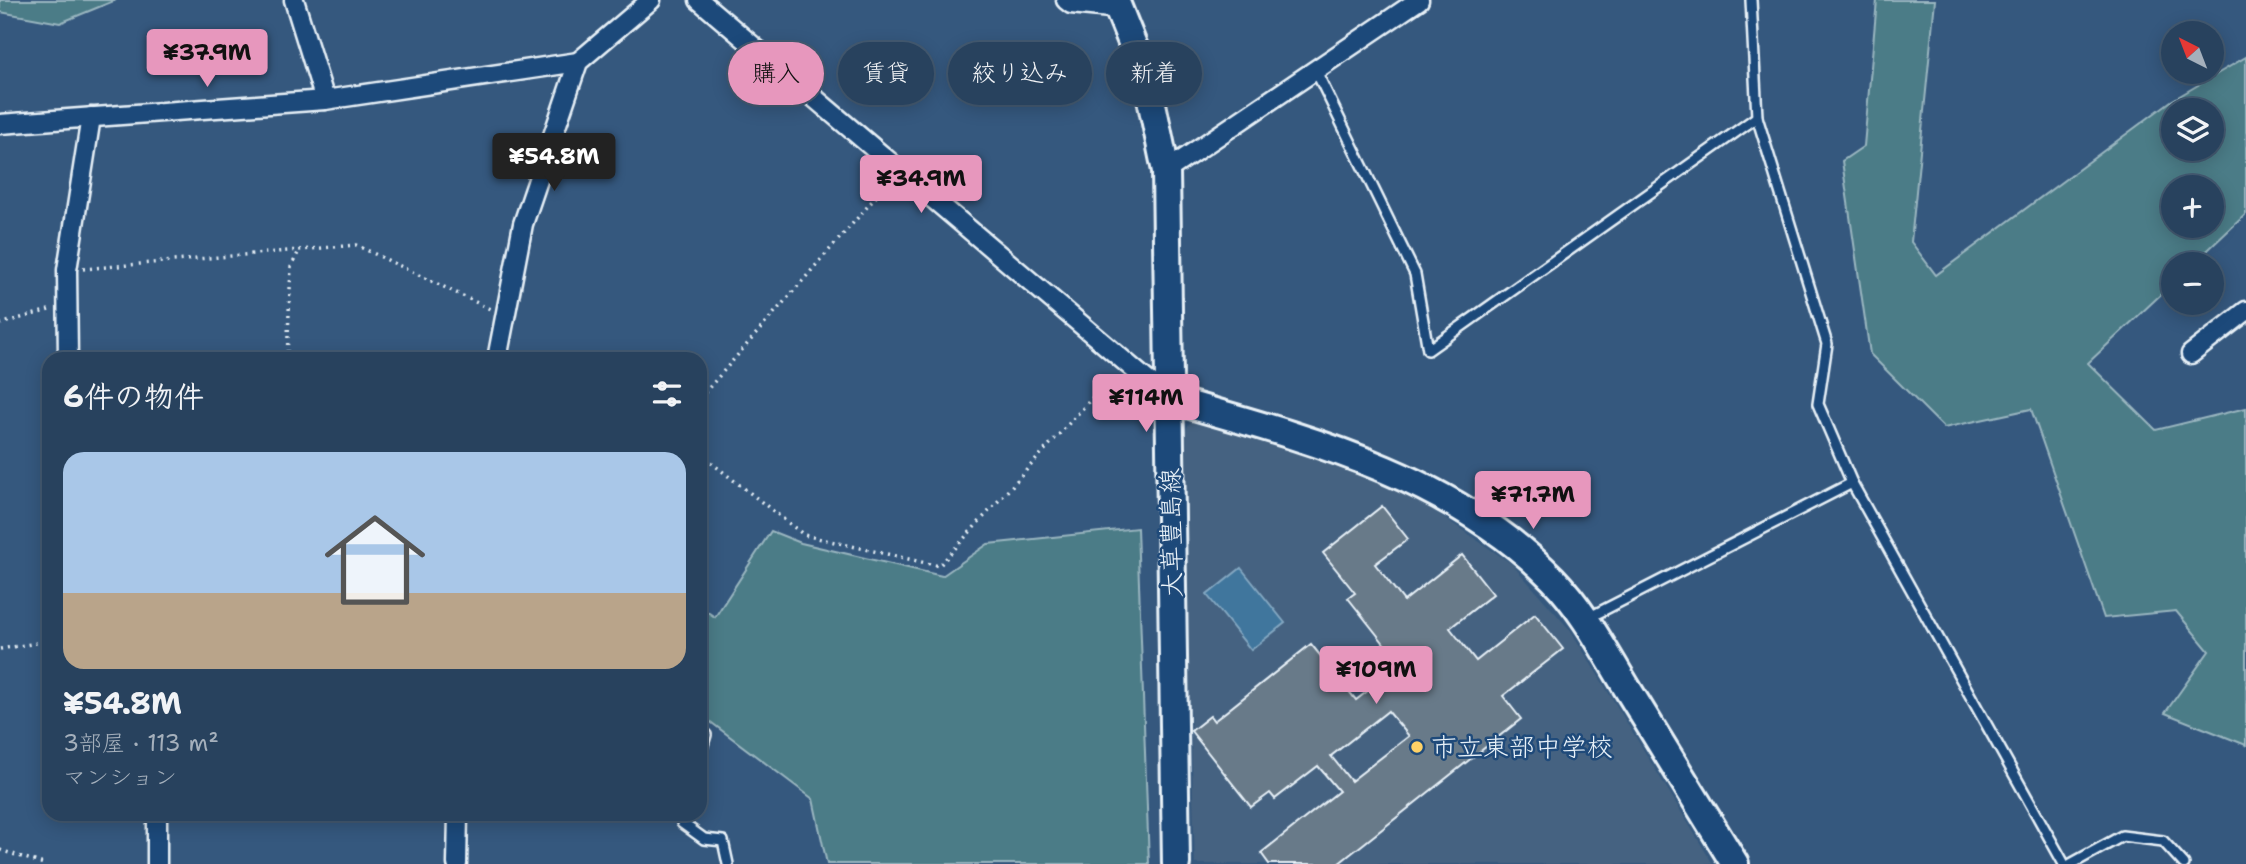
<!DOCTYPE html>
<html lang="ja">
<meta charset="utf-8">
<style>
body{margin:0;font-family:"Shantell Sans","Klee One",sans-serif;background:#304964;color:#f1f3f6;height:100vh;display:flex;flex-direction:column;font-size:26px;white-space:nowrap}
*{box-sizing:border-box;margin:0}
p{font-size:23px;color:#a5b0bc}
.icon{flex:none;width:38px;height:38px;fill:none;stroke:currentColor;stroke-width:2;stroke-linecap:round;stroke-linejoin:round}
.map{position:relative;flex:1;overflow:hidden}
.panel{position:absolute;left:42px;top:352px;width:665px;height:469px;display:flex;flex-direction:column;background:#28425e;border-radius:21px;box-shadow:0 4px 18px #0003,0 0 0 2px #445b73}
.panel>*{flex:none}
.top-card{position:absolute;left:728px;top:42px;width:665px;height:63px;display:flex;gap:14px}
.needle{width:46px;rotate:318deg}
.fabs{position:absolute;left:2161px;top:21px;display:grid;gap:14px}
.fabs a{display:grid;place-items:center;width:63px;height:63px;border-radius:50%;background:#28425e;box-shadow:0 4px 18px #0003,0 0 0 2px #445b73;font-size:35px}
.price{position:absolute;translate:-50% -60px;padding:0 16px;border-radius:7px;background:#e797bd;color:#111;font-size:23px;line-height:46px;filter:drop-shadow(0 2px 4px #0008)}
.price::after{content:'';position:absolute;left:50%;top:42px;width:21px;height:16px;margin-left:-10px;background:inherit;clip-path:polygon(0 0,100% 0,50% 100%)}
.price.current{background:#222;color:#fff}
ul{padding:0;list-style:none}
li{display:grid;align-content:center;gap:14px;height:371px;padding:0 21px}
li+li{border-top:2px solid #445b73}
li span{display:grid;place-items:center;height:217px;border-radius:21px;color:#555}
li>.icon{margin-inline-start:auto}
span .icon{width:126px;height:126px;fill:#fffc;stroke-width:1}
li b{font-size:30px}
h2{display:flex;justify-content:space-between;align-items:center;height:84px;padding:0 21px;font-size:30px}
.tag{padding:0 24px;border-radius:32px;background:#28425e;box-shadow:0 4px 18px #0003,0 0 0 2px #445b73;font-size:24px;line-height:63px}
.tag.current{background:#e797bd;color:#111}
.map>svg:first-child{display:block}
.built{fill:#446281}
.green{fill:#4c7c87;stroke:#9ab6c0;stroke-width:2;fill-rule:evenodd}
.water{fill:#40769d;stroke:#83a7c1;stroke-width:2}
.building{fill:#687a89;stroke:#e8f1f8;stroke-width:2;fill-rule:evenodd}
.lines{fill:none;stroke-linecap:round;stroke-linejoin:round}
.lane-casing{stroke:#e8f1f8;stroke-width:14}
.street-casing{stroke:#e8f1f8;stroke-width:23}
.secondary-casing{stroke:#e8f1f8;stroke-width:32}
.path{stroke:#e8f1f8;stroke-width:3.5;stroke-dasharray:2 5;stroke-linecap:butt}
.lane{stroke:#1f4a7a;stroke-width:9}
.street{stroke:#1f4a7a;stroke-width:18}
.secondary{stroke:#1f4a7a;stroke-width:26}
.poi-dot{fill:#ffd166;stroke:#1f4a7a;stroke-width:2.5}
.labels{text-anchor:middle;stroke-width:5;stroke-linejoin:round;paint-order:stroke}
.street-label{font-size:26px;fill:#e8f1f8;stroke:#1f4a7a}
.poi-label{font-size:26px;fill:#e8f1f8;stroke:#1f4a7a;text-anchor:start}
</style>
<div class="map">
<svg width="2246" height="864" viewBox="0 0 2246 864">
<rect width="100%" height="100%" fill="#35587e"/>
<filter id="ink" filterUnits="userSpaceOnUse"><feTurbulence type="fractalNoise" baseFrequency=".0143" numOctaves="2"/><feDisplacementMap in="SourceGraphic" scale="14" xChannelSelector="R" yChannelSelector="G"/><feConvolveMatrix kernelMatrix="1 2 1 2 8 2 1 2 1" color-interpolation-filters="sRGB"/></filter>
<g filter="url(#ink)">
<!-- built -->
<path class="built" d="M1191,420L1291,444L1411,495L1512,564L1571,631L1713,864H1195L1182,437Z"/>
<!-- green -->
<g class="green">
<path d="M0,0H116L60,23L0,12Z"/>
<path d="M1877,0H1935L1911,242L1936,275L2171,101L2246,57V214L2193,264H2174L2173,283L2088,363L2156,430L2246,408V745L2165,713L2209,651L2176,611L2104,618L2031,409L1944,428L1870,354L1842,161L1864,146ZM2174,110H2212V149H2174ZM2212,187V226H2174V187Z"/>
<path d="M1137,528L1149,864H827L813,799L700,714V607L715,617L771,531L801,543L942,576L988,544Z"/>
</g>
<!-- water -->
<path class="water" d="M1241,568L1285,623L1251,650L1207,595Z"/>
<!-- building -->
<path class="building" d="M1382,506L1408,539L1375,564L1404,601L1462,555L1493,594L1450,628L1476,661L1535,614L1563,649L1503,696L1521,719L1338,864H1269L1261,853L1339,791L1318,766L1275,799L1270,793L1251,807L1191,731L1210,716L1214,721L1311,644L1356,700L1401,665L1348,598L1355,593L1323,553ZM1388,711L1409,736L1351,781L1331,756Z"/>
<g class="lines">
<!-- lane casing -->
<g class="lane-casing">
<g id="lane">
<path d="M1751,0L1757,117L1827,344L1818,404L1852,483L2064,864"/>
<path d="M1316,71L1415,274L1428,350L1757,117"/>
<path d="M1588,618L1852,483"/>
<path d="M700,729L706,735L700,755"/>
<path d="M684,814L682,823L704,839L723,841L728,864"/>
<path d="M2071,864L2122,836L2163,841L2184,864"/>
</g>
</g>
<!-- street casing -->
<g class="street-casing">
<g id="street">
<path d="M294,0L325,100"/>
<path d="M699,0L1169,399"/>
<path d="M1066,0L1071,4L1120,9"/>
<path d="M0,124L325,100L578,62"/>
<path d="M1166,171L1419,0"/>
<path d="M2191,354L2246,311"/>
<path d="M68,359L67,270L91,117"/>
<path d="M497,359L523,224L578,62L651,0"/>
<path d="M157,814V864"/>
<path d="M457,864L458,814"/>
</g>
</g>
<!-- secondary casing -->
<g class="secondary-casing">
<g id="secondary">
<path d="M1115,0L1147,80L1166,171L1176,864"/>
<path d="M1169,399C1305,438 1451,475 1553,579C1585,612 1606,654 1630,693C1665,750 1700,807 1735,864"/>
</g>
</g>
<!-- path -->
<g class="path">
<path d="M83,269L356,245L490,309"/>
<path d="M0,324L49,310"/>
<path d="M287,359L291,267L299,251"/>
<path d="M700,398L888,183"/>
<path d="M700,454L804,535L939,566L1114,374"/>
<path d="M0,649L49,641"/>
<path d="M0,850L44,864"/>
</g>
<!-- lane -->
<use href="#lane" class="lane"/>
<!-- street -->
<use href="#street" class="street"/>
<!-- secondary -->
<use href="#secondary" class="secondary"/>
</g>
</g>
<!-- markers -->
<circle class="poi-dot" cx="1417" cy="747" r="7"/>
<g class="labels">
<!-- street labels -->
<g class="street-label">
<text transform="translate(1171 533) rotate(-91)" y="9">大草豊島線</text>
</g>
<!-- poi labels -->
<g class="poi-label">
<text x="1431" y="756">市立東部中学校</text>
</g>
</g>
</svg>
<div class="fabs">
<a><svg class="needle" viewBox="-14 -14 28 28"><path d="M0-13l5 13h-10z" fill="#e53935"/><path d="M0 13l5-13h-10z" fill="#a5b0bc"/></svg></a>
<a><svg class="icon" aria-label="layers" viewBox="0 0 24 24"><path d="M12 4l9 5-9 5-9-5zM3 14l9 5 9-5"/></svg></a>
<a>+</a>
<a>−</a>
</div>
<b class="price" style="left:207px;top:89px">¥37.9M</b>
<b class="price current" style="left:554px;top:193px">¥54.8M</b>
<b class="price" style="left:921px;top:215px">¥34.9M</b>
<b class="price" style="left:1146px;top:434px">¥114M</b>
<b class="price" style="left:1533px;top:531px">¥71.7M</b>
<b class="price" style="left:1376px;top:706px">¥109M</b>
<div class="top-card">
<a class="tag current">購入</a>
<a class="tag">賃貸</a>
<a class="tag">絞り込み</a>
<a class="tag">新着</a>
</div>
<section class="panel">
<h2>6件の物件<svg class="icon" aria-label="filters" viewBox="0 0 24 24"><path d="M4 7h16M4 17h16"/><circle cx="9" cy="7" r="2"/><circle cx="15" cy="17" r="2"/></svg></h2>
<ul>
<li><span style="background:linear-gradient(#a9c7e8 65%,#b9a48a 0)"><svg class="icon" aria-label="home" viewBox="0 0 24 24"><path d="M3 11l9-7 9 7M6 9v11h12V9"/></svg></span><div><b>¥54.8M</b><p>3部屋 · 113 m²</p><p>マンション</p></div></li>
</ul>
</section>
</div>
